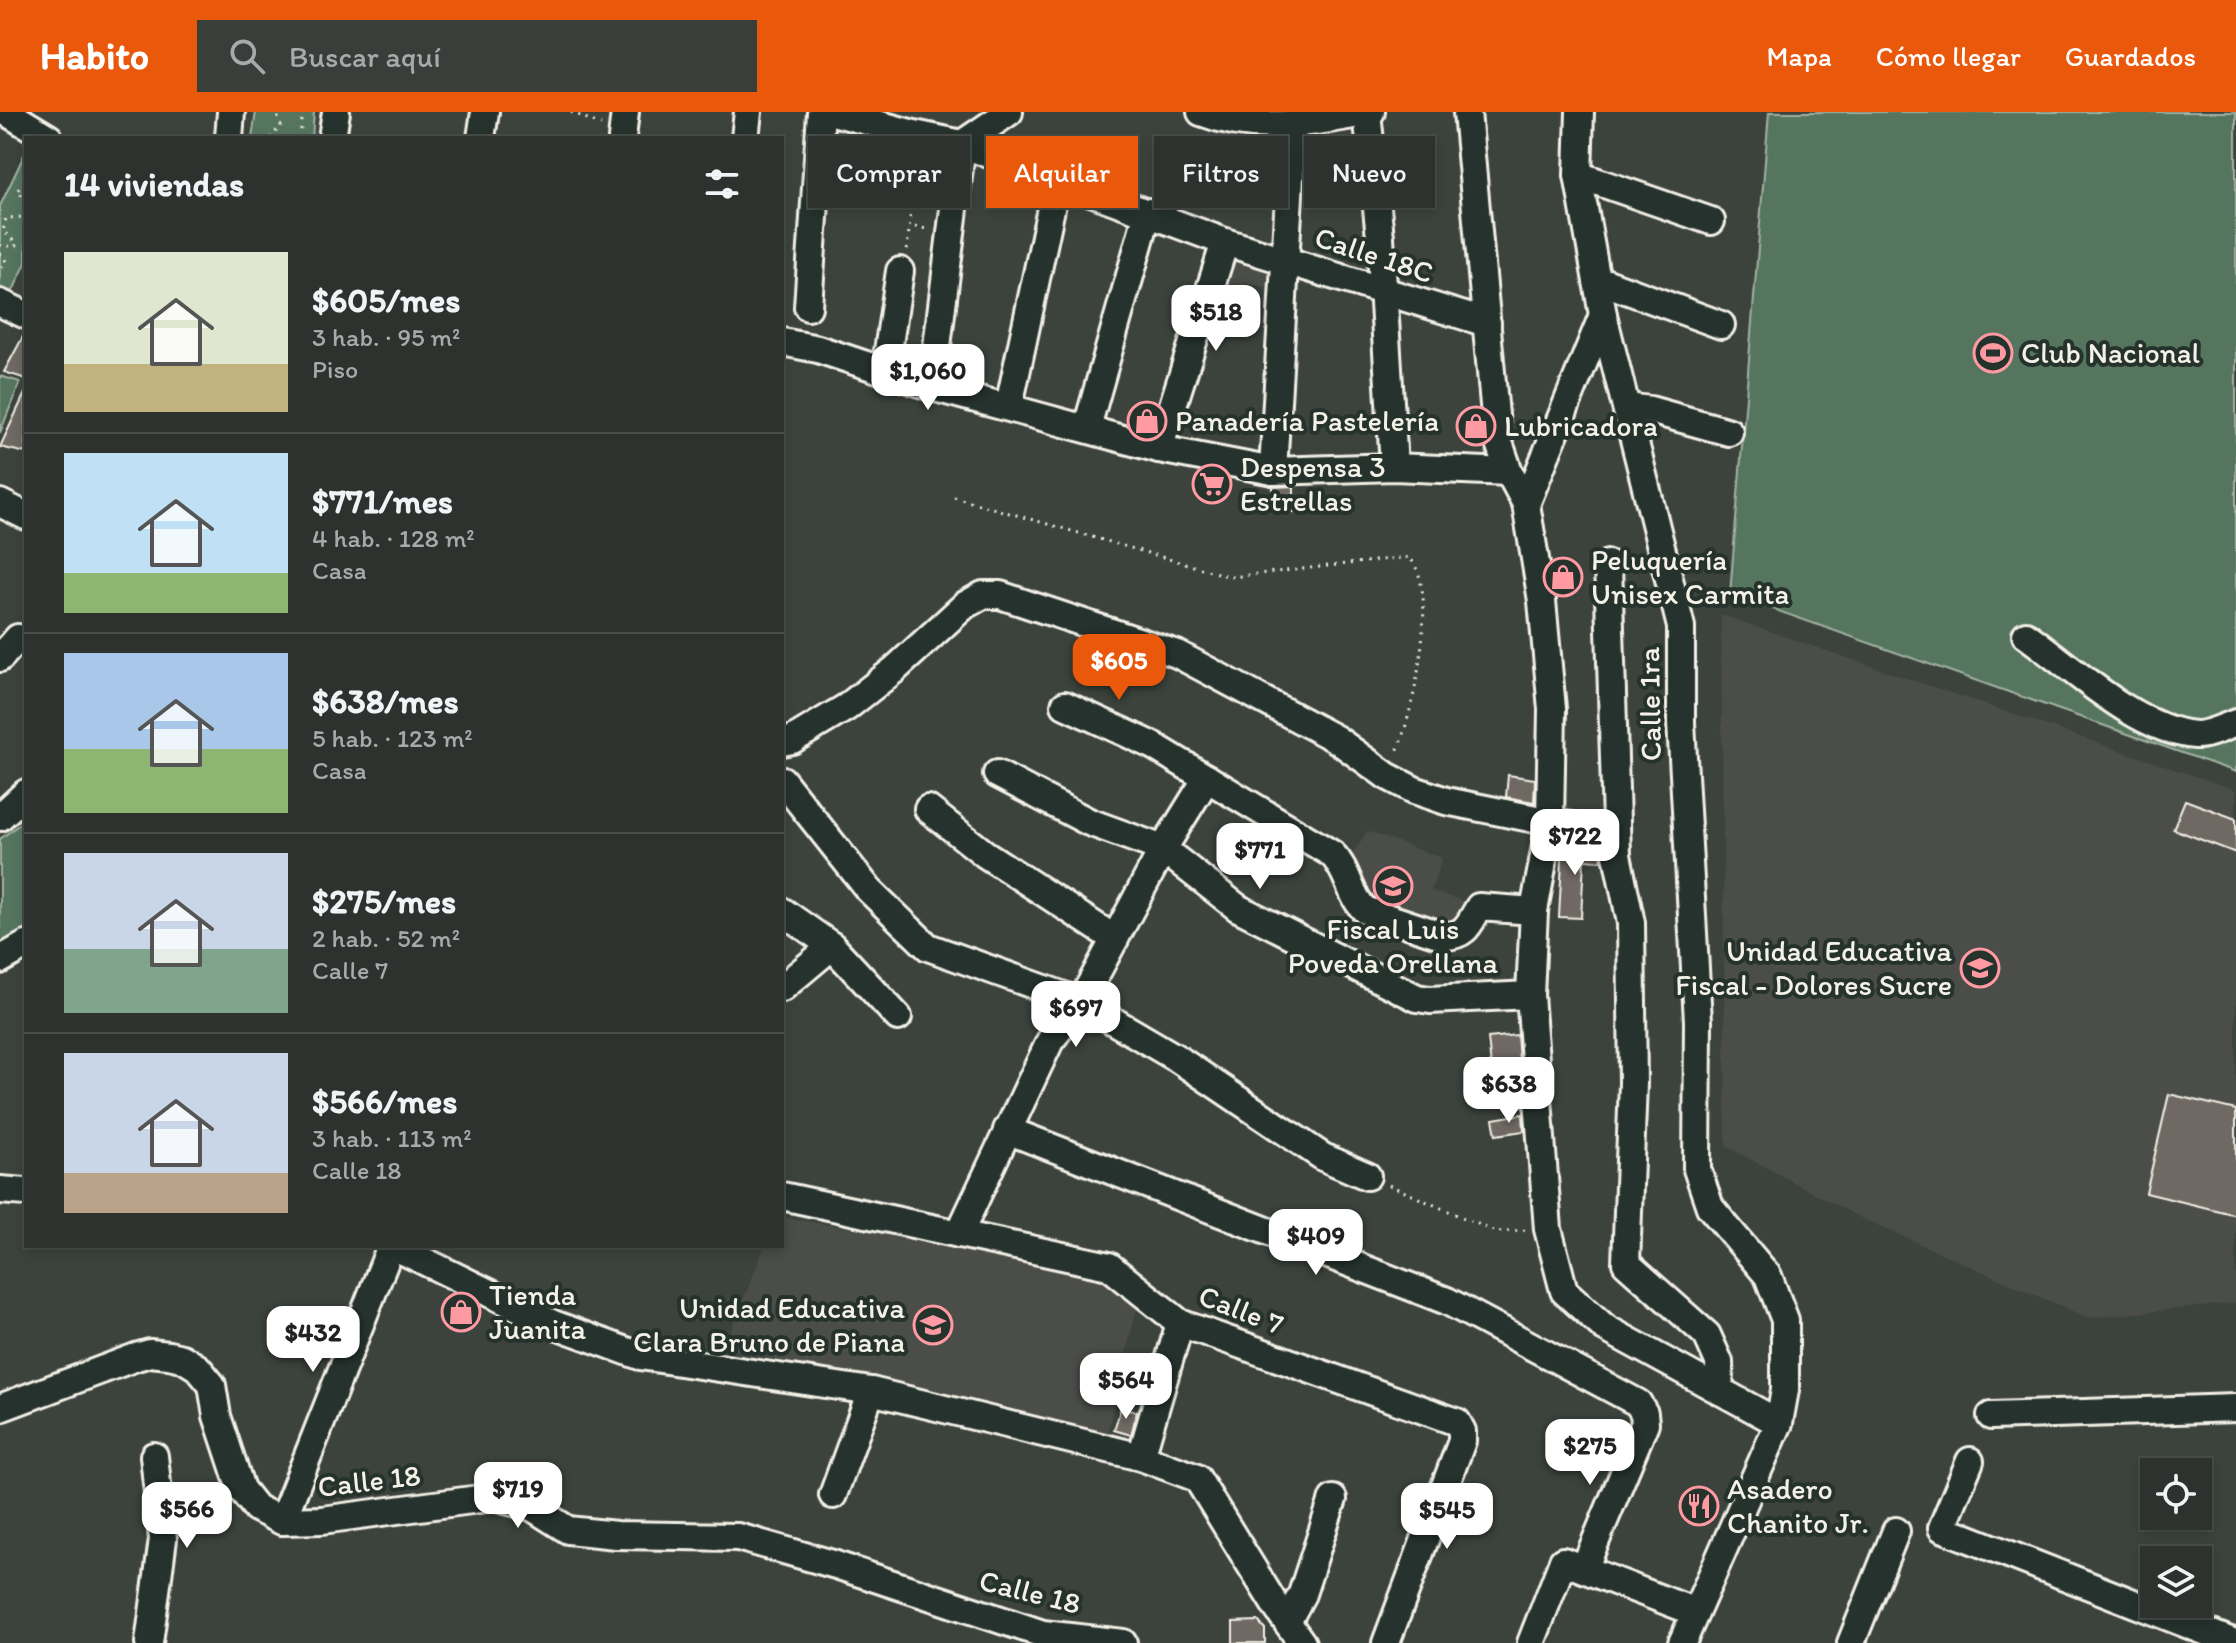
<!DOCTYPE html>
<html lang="es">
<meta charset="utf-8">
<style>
body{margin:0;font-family:Itim,sans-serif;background:#393e3a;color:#f1f3f6;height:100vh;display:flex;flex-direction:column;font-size:30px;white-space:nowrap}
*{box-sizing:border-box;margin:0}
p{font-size:26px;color:#a7aaaa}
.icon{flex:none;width:44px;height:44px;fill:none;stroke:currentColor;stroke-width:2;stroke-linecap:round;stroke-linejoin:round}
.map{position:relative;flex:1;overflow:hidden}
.panel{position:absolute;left:24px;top:24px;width:760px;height:1112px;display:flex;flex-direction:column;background:#2d322e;border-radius:0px;box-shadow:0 4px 12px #0003,0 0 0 2px #484d4a}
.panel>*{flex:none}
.hud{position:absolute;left:808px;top:24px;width:760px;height:72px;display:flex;gap:16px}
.fabs{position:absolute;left:2140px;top:1346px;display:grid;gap:16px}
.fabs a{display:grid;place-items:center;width:72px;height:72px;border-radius:0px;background:#2d322e;box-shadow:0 4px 12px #0003,0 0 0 2px #484d4a;font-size:40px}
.price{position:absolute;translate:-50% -68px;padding:0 18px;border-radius:16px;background:#fff;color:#222;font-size:26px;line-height:52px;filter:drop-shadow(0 2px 4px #0008)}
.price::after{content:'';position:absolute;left:50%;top:48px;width:24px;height:18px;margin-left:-12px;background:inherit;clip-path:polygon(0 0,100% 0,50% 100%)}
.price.active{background:#ea580c;color:#fff}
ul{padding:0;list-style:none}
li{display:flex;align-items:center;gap:24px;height:200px;padding:0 40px}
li+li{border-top:2px solid #484d4a}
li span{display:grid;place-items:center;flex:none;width:224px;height:160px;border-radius:0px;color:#555}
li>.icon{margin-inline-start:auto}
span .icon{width:96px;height:96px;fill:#fffc;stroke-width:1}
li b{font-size:34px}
h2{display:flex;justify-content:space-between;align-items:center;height:96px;padding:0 40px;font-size:34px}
.tag{padding:0 28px;border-radius:0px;background:#2d322e;box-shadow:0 4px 12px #0003,0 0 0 2px #484d4a;font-size:28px;line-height:72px}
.tag.active{background:#ea580c;color:#fff}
header{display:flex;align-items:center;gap:48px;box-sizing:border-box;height:112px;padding:0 40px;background:#ea580c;color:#fff}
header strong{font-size:38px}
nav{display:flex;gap:44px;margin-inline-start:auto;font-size:28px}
.search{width:560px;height:72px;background:#393e3a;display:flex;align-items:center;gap:20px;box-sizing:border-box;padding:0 28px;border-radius:0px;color:#a7aaaa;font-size:30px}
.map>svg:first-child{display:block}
.built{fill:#4c4e48}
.green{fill:#55755e;stroke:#a4b3a3;stroke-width:2}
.building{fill:#706862;stroke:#f4f1e8;stroke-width:2}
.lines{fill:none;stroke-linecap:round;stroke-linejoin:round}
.minor-casing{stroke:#f4f1e8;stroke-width:32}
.path{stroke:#f4f1e8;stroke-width:3;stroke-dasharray:2 6;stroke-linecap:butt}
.minor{stroke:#26332d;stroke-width:26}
.labels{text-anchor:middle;stroke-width:8;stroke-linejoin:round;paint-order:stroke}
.street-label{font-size:30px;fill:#f4f1e8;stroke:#26332d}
.poi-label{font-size:30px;fill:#f4f1e8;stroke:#26332d;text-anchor:start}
</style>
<header>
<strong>Habito</strong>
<div class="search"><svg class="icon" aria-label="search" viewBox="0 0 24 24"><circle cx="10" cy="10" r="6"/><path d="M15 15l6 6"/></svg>Buscar aquí</div>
<nav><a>Mapa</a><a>Cómo llegar</a><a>Guardados</a></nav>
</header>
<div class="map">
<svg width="2236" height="1531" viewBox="0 0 2236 1531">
<rect width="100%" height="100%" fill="#3c433d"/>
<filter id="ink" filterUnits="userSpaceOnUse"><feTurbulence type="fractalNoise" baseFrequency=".0125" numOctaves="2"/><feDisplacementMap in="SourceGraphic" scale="16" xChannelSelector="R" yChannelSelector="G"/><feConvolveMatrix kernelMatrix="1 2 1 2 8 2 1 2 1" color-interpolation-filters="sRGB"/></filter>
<g filter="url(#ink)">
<!-- built -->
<g class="built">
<path d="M1230,138L1280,155L1277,178L1246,171L1237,193L1214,184Z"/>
<path d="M1721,503L2236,678V1191L2088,1206L1859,1105L1726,1034Z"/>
<path d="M1367,719L1442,746L1431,779L1466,790L1457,823L1366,796L1345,755Z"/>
<path d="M782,1105L1104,1160L1138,1191L1107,1323L724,1235L765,1134H782Z"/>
</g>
<!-- green -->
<g class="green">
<path d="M256,0H314L312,26H252Z"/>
<path d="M1769,0H2236V660L1730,482Z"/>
<path d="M26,39V151L11,183L0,178V94Z"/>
<path d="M0,264L20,270L0,321Z"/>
<path d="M26,707V827L0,842V727Z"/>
</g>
<!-- building -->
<g class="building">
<path d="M26,219V267L4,260Z"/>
<path d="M26,279V341L0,335Z"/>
<path d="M1134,296L1154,301L1148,318L1130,312Z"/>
<path d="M1466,304H1479L1481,325H1466Z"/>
<path d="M1206,362L1224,367L1217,389L1199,384Z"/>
<path d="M1294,374V400L1273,399V375Z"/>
<path d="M1508,663L1535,667L1534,690L1506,685Z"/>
<path d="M2185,688L2236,707V741L2173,717Z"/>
<path d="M1563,729L1601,736L1602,749L1584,748L1581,806L1559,805Z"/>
<path d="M1517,923L1520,961L1492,964L1488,926Z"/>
<path d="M2169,982L2236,998V1103L2146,1081Z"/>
<path d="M1523,1002L1524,1019L1496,1023L1493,1007Z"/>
<path d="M1121,1295L1137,1300L1131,1323L1114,1318Z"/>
<path d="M1258,1509L1265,1517V1531H1233V1510Z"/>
</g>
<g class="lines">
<!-- minor casing -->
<g class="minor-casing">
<g id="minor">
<path d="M6,0L49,26"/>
<path d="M833,0L914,22L962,32L1225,130L1487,211"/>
<path d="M1201,0C1261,23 1310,10 1371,0"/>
<path d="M1467,0L1497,325L1509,360L1526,392L1542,489L1552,597L1550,711L1534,799L1530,883L1548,1117L1564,1179L1605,1216L1779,1311"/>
<path d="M1580,0L1578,63L1603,203L1681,515V610L1698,909L1697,1057L1710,1095L1768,1164L1785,1208V1278L1779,1311L1682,1531"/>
<path d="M1367,1L1380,125L1394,355"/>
<path d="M229,26L231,0"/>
<path d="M332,26L336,0"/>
<path d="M481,26L485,0"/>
<path d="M622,26L625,0"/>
<path d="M745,26L748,0"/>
<path d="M962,32L1009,0"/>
<path d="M1578,63L1711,109"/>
<path d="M1599,168L1721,213"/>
<path d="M0,191L26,203"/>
<path d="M808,195L821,0"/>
<path d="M782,230L818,237L932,275L1159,337L1273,359L1394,355L1509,360"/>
<path d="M888,239L900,159"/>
<path d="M932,275L962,32"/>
<path d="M1009,294L1057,68"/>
<path d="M1627,295L1650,298L1729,320"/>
<path d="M1087,315L1148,100"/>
<path d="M1159,337L1225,130"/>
<path d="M1273,359L1293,14"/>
<path d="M0,391L26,404"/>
<path d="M1526,392L1603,203"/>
<path d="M1608,452L1617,743L1631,811L1633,971L1626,1151L1707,1223L1719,1250L1720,1279"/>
<path d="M2026,523C2071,555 2138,619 2195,623C2207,624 2224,615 2236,611"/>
<path d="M0,546L18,526"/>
<path d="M1065,593L1152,633L1332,742C1349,759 1349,783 1365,798L1444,824C1466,824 1469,812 1479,795L1534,799"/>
<path d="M782,630L792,628L847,595L894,558L965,493L983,483H1000L1177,542L1336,627L1387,664L1414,678L1446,689L1615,723"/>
<path d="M997,662L1089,710L1163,737L1238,796L1417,886L1430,888L1530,883"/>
<path d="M782,668L869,778L928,835L1081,890L1178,947L1323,1045L1367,1064"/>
<path d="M928,697L985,742L1115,827"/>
<path d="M0,705L26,681"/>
<path d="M782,799L832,834L898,905"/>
<path d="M0,848L26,833"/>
<path d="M782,876L832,834"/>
<path d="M1007,1018L1447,1189L1638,1291L1644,1301L1645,1311L1584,1457"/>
<path d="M0,1078L26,1080"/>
<path d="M782,1084L1109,1154L1180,1211L1457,1310L1462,1319V1329L1386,1531"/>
<path d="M959,1122L1050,929L1081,890L1163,737L1207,666"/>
<path d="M393,1134L553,1212L640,1244L871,1279L1141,1345L1197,1366L1277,1496L1302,1531"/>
<path d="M0,1296L136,1245L150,1241L169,1243L182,1246L198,1256L212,1273L217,1304L241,1377L256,1396L282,1409L322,1408L494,1385L532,1395L568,1418L616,1423L738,1425L836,1453L1043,1522L1123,1531"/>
<path d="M1991,1304L2236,1296"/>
<path d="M1141,1345L1180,1211"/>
<path d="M1970,1349L1942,1416L2235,1531"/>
<path d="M833,1383L871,1279"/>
<path d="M282,1409L391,1134"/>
<path d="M1287,1510L1302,1482L1333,1387"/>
<path d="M149,1531L163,1427L154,1344"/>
<path d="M1531,1531L1563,1449L1695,1500"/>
<path d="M1851,1531L1896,1419"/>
</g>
</g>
<!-- path -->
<g class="path">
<path d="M571,0L601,13"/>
<path d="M270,26L281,14L276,0"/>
<path d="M300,26L303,0"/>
<path d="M26,75L21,74L17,79L26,87"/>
<path d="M915,115L927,117"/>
<path d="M0,133L15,135L17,132L3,119L6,106L26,105"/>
<path d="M907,138L916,46"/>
<path d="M0,141L6,149L0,159"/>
<path d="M954,385L1231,465L1409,445C1441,478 1413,602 1396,642"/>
<path d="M1389,1073L1496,1120L1527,1118"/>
</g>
<!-- minor -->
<use href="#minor" class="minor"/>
</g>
</g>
<!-- icons -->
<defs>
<g id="stadium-ring" transform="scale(2)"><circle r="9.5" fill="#26332d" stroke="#ff9aa2" stroke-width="1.5"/><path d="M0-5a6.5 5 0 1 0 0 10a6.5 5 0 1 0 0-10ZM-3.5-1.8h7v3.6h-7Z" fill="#ff9aa2"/></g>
<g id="shop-ring" transform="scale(2)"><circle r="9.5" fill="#26332d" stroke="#ff9aa2" stroke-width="1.5"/><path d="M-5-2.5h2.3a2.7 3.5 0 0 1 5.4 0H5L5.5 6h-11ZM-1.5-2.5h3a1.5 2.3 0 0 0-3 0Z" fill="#ff9aa2"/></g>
<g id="supermarket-ring" transform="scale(2)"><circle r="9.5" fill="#26332d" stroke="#ff9aa2" stroke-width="1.5"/><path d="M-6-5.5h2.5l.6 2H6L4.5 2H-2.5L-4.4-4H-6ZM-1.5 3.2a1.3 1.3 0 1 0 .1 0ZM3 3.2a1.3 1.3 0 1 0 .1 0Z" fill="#ff9aa2"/></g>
<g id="school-ring" transform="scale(2)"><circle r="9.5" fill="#26332d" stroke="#ff9aa2" stroke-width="1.5"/><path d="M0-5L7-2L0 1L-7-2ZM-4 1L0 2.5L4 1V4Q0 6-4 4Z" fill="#ff9aa2"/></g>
<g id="restaurant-ring" transform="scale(2)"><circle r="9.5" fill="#26332d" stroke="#ff9aa2" stroke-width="1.5"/><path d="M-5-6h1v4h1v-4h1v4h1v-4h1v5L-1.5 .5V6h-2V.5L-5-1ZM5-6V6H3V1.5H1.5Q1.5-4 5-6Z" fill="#ff9aa2"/></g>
</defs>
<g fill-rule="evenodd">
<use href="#stadium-ring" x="1993" y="241"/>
<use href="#shop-ring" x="1147" y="309"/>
<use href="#shop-ring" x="1476" y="314"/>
<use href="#supermarket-ring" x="1212" y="372"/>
<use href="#shop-ring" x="1563" y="465"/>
<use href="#school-ring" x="1393" y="774"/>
<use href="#school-ring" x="1980" y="856"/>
<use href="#shop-ring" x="461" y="1200"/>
<use href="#school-ring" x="933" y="1213"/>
<use href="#restaurant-ring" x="1699" y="1394"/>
</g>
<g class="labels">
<!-- street labels -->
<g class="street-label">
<text transform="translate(1374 143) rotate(18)" y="10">Calle 18C</text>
<text transform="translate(1650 592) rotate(-91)" y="10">Calle 1ra</text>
<text transform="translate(1241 1198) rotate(21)" y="10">Calle 7</text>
<text transform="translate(369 1369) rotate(-7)" y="10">Calle 18</text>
<text transform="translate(1030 1480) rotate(14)" y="10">Calle 18</text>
</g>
<!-- poi labels -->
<g class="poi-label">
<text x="2021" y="251">Club Nacional</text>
<text x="1175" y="319">Panadería Pastelería</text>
<text x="1504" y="324">Lubricadora</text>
<text x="1240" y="365">Despensa 3<tspan x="1240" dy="34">Estrellas</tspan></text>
<text x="1591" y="458">Peluquería<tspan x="1591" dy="34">Unisex Carmita</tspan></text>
<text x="1393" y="827" text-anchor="middle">Fiscal Luis<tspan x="1393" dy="34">Poveda Orellana</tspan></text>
<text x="1952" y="849" text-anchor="end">Unidad Educativa<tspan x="1952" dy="34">Fiscal - Dolores Sucre</tspan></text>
<text x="489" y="1193">Tienda<tspan x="489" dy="34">Juanita</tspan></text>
<text x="905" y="1206" text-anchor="end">Unidad Educativa<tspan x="905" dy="34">Clara Bruno de Piana</tspan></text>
<text x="1727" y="1387">Asadero<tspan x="1727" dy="34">Chanito Jr.</tspan></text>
</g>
</g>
</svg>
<div class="fabs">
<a><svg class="icon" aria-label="locate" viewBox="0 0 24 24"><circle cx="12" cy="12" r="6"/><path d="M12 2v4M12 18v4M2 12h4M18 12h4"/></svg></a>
<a><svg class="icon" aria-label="layers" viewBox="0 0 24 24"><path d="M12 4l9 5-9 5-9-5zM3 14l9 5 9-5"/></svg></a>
</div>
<b class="price" style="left:1216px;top:241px">$518</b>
<b class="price" style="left:928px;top:300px">$1,060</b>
<b class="price active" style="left:1119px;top:590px">$605</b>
<b class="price" style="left:1575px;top:765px">$722</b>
<b class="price" style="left:1260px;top:779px">$771</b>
<b class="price" style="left:1076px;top:937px">$697</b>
<b class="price" style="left:1509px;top:1013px">$638</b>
<b class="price" style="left:1316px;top:1165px">$409</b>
<b class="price" style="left:313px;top:1262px">$432</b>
<b class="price" style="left:1126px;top:1309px">$564</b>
<b class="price" style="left:1590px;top:1375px">$275</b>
<b class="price" style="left:518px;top:1418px">$719</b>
<b class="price" style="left:187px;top:1438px">$566</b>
<b class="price" style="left:1447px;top:1439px">$545</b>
<div class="hud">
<a class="tag">Comprar</a>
<a class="tag active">Alquilar</a>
<a class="tag">Filtros</a>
<a class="tag">Nuevo</a>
</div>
<section class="panel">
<h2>14 viviendas<svg class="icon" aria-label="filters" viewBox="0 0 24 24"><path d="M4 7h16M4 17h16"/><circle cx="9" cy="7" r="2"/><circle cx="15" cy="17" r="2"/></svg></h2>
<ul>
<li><span style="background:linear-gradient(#dfe7d0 70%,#c2b280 0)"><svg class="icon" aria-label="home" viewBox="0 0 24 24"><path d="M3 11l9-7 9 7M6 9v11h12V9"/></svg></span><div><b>$605/mes</b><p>3 hab. · 95 m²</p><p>Piso</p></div></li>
<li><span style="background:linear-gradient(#bfe0f5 75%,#8fb573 0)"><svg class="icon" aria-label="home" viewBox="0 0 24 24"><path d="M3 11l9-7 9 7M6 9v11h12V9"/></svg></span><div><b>$771/mes</b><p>4 hab. · 128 m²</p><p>Casa</p></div></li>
<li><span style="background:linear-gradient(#a9c7e8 60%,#8fb573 0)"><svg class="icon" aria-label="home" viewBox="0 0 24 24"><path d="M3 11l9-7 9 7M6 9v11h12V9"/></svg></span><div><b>$638/mes</b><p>5 hab. · 123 m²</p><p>Casa</p></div></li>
<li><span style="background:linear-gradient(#c9d6e8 60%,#7fa58c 0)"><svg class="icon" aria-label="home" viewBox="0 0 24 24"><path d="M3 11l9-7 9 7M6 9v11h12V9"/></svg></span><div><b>$275/mes</b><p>2 hab. · 52 m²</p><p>Calle 7</p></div></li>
<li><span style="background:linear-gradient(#c9d6e8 75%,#b9a48a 0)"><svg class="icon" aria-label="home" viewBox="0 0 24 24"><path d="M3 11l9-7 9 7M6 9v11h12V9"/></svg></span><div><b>$566/mes</b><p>3 hab. · 113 m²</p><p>Calle 18</p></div></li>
</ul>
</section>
</div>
